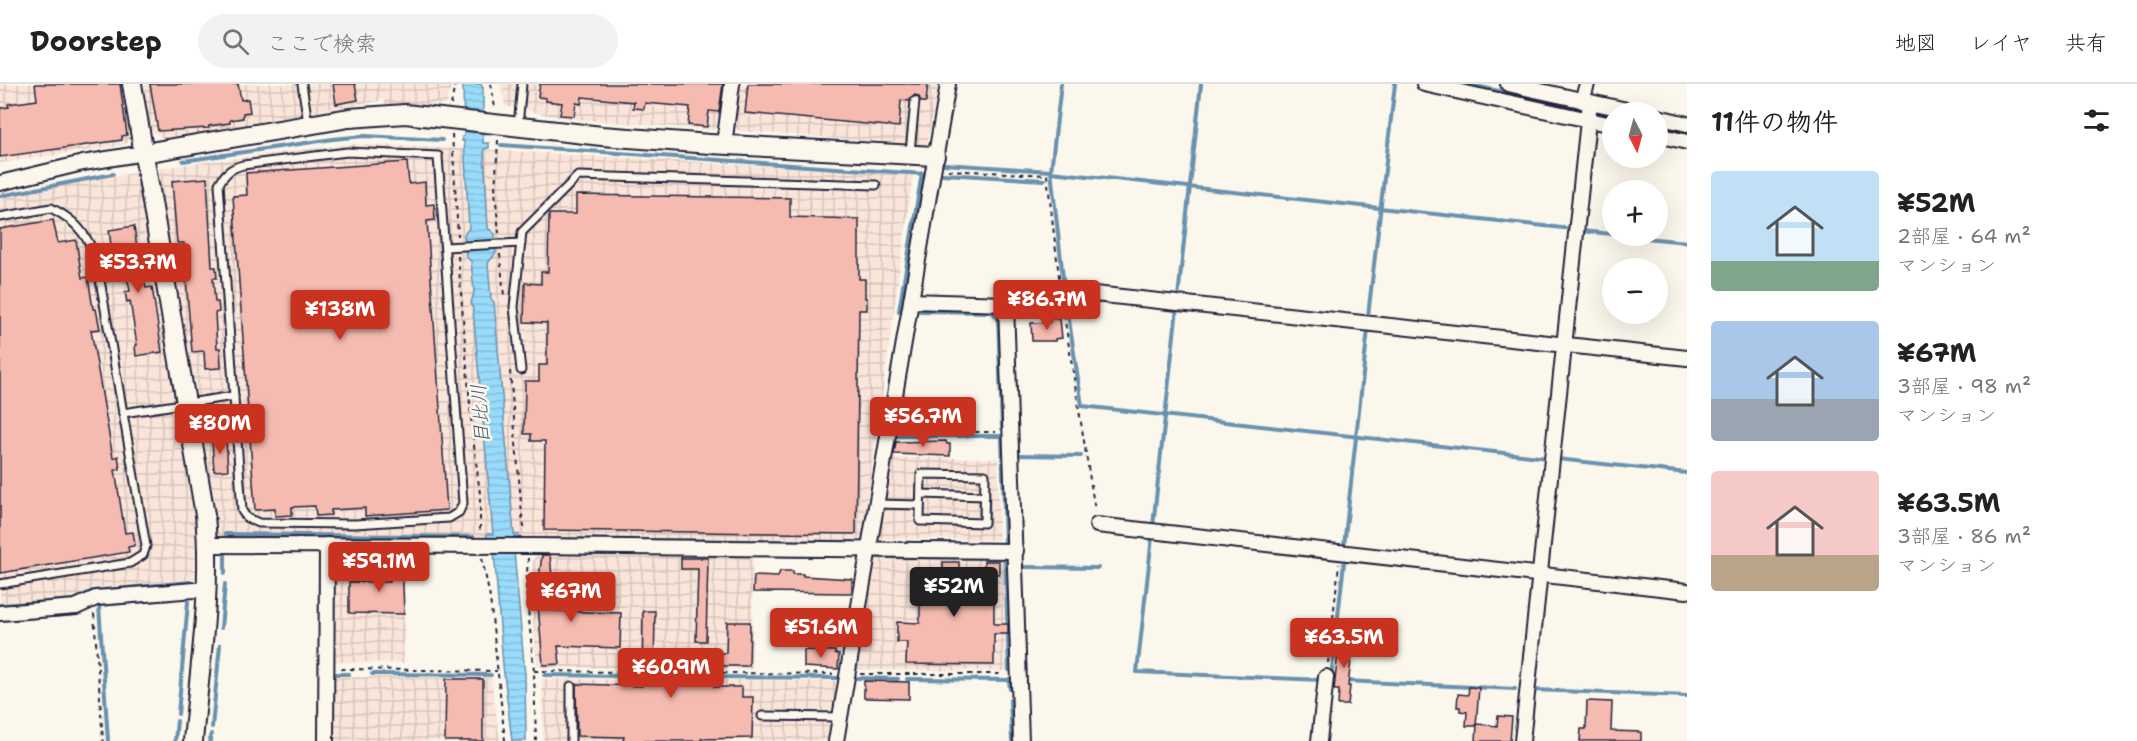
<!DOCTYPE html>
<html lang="ja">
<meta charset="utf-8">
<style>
body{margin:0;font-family:"Shantell Sans","Klee One",sans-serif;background:#f2f2f2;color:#222;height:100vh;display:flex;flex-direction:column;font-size:22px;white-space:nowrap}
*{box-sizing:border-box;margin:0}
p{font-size:20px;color:#767676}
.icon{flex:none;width:33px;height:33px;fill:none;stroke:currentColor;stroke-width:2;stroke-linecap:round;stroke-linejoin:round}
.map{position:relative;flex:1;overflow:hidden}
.panel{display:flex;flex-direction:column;background:#fff;width:450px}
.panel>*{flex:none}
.needle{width:39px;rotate:174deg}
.buttons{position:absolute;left:1602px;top:18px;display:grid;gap:12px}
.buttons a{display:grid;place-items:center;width:66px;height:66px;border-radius:50%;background:#fff;box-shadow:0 6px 24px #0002;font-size:30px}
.price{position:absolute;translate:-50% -51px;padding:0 14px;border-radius:6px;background:#c8321e;color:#fff;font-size:20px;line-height:39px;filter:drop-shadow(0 2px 3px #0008)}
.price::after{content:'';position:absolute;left:50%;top:36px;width:18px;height:14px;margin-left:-9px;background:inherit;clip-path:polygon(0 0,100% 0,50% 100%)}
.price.on{background:#222;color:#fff}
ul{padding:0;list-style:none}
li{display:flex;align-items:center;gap:18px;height:150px;padding:0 24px}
li span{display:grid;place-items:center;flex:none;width:168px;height:120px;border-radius:6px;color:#555}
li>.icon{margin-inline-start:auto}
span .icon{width:72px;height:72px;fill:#fffc;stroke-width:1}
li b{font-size:26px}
h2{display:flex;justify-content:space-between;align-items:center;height:72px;padding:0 24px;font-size:26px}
header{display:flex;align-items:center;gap:36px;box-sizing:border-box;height:84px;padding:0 30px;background:#fff;border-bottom:2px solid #e0e0e0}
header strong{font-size:28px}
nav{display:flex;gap:33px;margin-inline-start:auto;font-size:21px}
.search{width:420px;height:54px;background:#f2f2f2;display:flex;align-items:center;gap:15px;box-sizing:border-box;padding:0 21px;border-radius:33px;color:#767676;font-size:22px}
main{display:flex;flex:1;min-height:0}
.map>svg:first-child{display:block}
.industrial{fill:url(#industrial-grid)}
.water{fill:url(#water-rules);stroke:#6991ae;stroke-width:1.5}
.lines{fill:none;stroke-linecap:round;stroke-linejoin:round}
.stream{stroke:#6991ae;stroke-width:4}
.building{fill:#f6bbb0;stroke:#22223b;stroke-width:1.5}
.service-casing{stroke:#22223b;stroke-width:11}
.minor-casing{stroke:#22223b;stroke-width:18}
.tertiary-casing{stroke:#22223b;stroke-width:22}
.path{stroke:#22223b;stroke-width:2;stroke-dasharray:4.5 4.5;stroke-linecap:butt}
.service{stroke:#fbf7ec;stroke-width:7}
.minor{stroke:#fbf7ec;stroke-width:14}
.tertiary{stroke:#fbf7ec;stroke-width:18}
.labels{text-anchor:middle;stroke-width:5;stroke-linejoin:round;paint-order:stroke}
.water-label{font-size:20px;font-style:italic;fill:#465a75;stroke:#fbf7ec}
</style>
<header>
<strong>Doorstep</strong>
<div class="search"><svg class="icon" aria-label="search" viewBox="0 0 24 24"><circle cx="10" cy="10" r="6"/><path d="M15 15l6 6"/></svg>ここで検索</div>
<nav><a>地図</a><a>レイヤ</a><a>共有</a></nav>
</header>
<main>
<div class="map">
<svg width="1687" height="657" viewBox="0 0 1687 657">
<defs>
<pattern id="industrial-grid" width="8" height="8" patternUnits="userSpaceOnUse" patternTransform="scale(1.5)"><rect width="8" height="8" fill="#fae5da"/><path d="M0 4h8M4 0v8" fill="none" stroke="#d6c4bc"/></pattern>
<pattern id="water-rules" width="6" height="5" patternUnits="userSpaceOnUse" patternTransform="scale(1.5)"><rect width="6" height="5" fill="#99dbfb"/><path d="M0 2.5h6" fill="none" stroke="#84bcd8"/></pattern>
</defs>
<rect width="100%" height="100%" fill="#fbf7ec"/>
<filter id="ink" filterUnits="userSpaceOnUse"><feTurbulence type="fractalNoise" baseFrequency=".0167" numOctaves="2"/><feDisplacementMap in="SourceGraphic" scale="12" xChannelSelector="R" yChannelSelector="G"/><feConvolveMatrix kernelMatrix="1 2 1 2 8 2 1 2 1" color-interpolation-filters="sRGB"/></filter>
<g filter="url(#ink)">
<!-- industrial -->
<g class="industrial">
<path d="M0,0H126L134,49L125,61L0,79Z"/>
<path d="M143,0H451L447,21L385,20L384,16L164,55L151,47Z"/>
<path d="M500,0H725L720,41L712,46L562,34L505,22Z"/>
<path d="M739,0H938L927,61L739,47L733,42Z"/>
<path d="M351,60L494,66L913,91L862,454L855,456L195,452L196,495L92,504L74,514L0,519V115L51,103L181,81Z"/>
<path d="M891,374H998L999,456L877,454Z"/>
<path d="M333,470H405L404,579L332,578Z"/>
<path d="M537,471L753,473L752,585L542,583L537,581L531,511L533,476Z"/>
<path d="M876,475H1003L1006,587L856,586Z"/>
<path d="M333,593L491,594L500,657H332Z"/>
<path d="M542,595L837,597L827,657H543Z"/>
</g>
<!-- water -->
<path class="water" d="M463,0H480L483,3V59H489V64L484,65L488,144L495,150L496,169L488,179L491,215L494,218L514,451H519L520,455L513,456L525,591L526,657H512L503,581L493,454L487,455V450H493L473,226L471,219L474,208L471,177L466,173L464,151L469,144L464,57H462V53L464,52Z"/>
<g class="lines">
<!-- stream -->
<g class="stream">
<path d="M1061,0L1051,87L1064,203"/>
<path d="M1467,0L1576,24"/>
<path d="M1598,30L1612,33"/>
<path d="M1658,43L1687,49"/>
<path d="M501,61L924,90"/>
<path d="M183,77L333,55L364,52L442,56"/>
<path d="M944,80L1051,87"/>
<path d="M1051,88L1572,145"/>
<path d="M943,90L1044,96"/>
<path d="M0,112L113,90"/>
<path d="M1581,147L1612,150"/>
<path d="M1625,152L1687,158"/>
<path d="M1178,213L1201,0"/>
<path d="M1067,223L1082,322L1548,374"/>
<path d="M899,227L922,89"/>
<path d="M920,227L992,228L998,234L1002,344"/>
<path d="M1368,232L1395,0"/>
<path d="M1019,371L1081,372"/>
<path d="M1557,375L1687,389"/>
<path d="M1153,442L1177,224"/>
<path d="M225,450L473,453"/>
<path d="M1152,453L1137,588L1322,596"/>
<path d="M538,455L854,458"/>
<path d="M882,459L1005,460L1002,352H896"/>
<path d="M1344,462L1368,245"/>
<path d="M225,469V489"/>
<path d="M547,469L652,470"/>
<path d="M678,470L729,471"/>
<path d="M762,471L804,472"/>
<path d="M812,472H857"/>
<path d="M878,473L1005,474"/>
<path d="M1005,473L1009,586"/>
<path d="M1023,483L1098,484"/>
<path d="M0,521L74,516L92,507L190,498"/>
<path d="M0,536L77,530"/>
<path d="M221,544L225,500"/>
<path d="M335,590H349"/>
<path d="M372,590L491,591"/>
<path d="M544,591L698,593"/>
<path d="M709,593L837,594"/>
<path d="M857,594L898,595"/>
<path d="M1331,594L1344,479"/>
<path d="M907,595L1009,596"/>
<path d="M1009,595L1010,605"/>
<path d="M1345,597L1515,605"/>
<path d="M1533,606L1687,612"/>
<path d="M1010,616L1012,657"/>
<path d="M178,630L188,518L186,513L182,514"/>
<path d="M212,643L220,561"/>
<path d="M108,657L99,521L172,515"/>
<path d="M175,657L177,637"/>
<path d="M210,657L211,650"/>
</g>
</g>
<!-- building -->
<g class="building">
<path d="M35,0H120L127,51L122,52V56L0,73V27L1,24L9,23L8,20L37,16Z"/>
<path d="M150,0H238L241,16L248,15L250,28L243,29V34L230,36V39L209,42V44L158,47Z"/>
<path d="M333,0H355L358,16L336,20Z"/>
<path d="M540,0H723L719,28L709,27L707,43L688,41L690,23L645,19L644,25L633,24L634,18L582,13L581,20L576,19L574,32L560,31L562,19L546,17V14L538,13Z"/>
<path d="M748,0H928L926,18H921L919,13L915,11L909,17L901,16L899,43L745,29Z"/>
<path d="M407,78L409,100L425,98L426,121L434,120L435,136L427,137L447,426L365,432V424L331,426V431L316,432L315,422L292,423V431L275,432V425L255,426L233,112L247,111L246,89Z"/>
<path d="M207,94L212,183H216L217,194H213L215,218H218L219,228L215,229L217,264H220L221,284L205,285L204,267L192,268L186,195H184L183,186H186L184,159H177L172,97Z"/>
<path d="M576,111L790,114V133L859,135V195H865V214H867V226H859L856,450L544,446L545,357H531V350H524L525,297H539V281H547V239L524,238L525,199L541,200V188H548L549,130H576Z"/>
<path d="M53,136L58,159L76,156L82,194L88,193L93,225H96L100,245L91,246L113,374L118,372L120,385L115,386L125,449L133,448L135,460L133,462L128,463L129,468L0,489V145Z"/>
<path d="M134,142L137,164H134L138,189H143L146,204L152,203L162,268L136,272L135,262L137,261L130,217L127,218L125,208L130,207L125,183L121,166L112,168L109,146Z"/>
<path d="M1050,235H1060L1062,254L1055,255V257H1032L1031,239L1050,238Z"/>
<path d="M226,355L228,386L214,387L212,356Z"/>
<path d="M946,357L947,360H950V372L894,370L896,358Z"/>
<path d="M542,471H550L555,527L621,529L620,564L558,562L560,580L543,581L537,509Z"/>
<path d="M390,473H402L404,530L349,529V498H390Z"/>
<path d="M681,474H708L706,557H696L698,485H681Z"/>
<path d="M984,477H999V490H994V540H1008V550H994V581L906,580L907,558H897V538L920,539V487L943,488V478H959V488H984Z"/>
<path d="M780,487H793V490H803V492L852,495V509L753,508L754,492L778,493Z"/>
<path d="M643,527H655L654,597H696L697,569H726L727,538H750L749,582H714V603H742V613H753L752,654L701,655V657H623L624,653L577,652L576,600L642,602Z"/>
<path d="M1343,550L1354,551L1348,602H1350L1348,621H1338L1339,606H1334L1339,558L1342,559Z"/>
<path d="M804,566L835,567V570H839L838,585L804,583Z"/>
<path d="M446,595H483V657H445Z"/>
<path d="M864,597L909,598V615L864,614Z"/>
<path d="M1469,603L1479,604L1476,642H1466L1467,628L1460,627V623H1457L1458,610L1468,611Z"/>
<path d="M1587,617L1612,618L1611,647L1641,648V657H1580L1581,645H1586Z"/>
<path d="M1498,632L1512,633L1510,657H1476L1477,640L1497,642Z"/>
</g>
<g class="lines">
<!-- service casing -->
<g class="service-casing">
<g id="service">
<path d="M302,0L308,39"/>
<path d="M518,42L522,0"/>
<path d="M347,68L438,72L463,419L459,428L449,434L355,440L259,439L247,434L242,427L219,100C225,89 231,84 243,81Z"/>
<path d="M910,68L915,17"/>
<path d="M0,133L51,124C75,136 85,148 96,173L146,462L143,471L130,479L0,500"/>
<path d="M445,163L521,159"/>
<path d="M521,286L514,223L522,148L578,92L876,101"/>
<path d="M123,329L234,312"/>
<path d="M921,390L985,391L984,439L920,437Z"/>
<path d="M921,410L985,412"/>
<path d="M877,420L920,421"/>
<path d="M762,632L841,633"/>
<path d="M571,657V602"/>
</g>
</g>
<!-- minor casing -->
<g class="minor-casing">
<g id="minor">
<path d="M1424,0L1612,41"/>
<path d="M1508,0L1636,28"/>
<path d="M1582,17L1587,0"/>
<path d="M1658,33L1687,40"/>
<path d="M1658,51L1687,58"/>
<path d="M724,61L732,0"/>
<path d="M0,99L83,79L144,69"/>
<path d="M911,217L1006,220L1062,217L1076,208L1687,274"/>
<path d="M1006,220L1021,657"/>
<path d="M1097,441L1687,507"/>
<path d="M207,461L529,462L1016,467"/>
<path d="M0,529L76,523L96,514L207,505"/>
<path d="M326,657L327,461"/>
<path d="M836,657L948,0"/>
<path d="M1319,657L1326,593"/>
<path d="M1522,657L1590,18"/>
</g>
</g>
<!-- tertiary casing -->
<g class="tertiary-casing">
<g id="tertiary">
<path d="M132,0L205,431C212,506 200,582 193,657"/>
<path d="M144,69L349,34L405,30L602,52L710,60L935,72"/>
</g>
</g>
<!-- path -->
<g class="path">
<path d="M491,0L495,24"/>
<path d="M451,21L455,0"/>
<path d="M452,50L458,152"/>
<path d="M498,56L495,107L499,149"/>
<path d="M948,86L1047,91L1060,201"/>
<path d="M500,170L504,212"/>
<path d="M458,172L472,345L480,410V448"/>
<path d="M1064,231L1095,427"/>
<path d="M510,287L522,431L525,448"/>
<path d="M903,348H996"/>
<path d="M482,474L490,514L505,657"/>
<path d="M528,474L526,504L534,587L536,657"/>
<path d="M94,530L103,657"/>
<path d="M1328,579L1339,480"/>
<path d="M341,585L497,587"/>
<path d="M534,587L833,590"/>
<path d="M860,590H1004"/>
</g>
<!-- service -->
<use href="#service" class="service"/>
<!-- minor -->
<use href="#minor" class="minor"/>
<!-- tertiary -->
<use href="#tertiary" class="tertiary"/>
</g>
</g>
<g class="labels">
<!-- water labels -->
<g class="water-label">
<text transform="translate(480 330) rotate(-94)" y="7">目比川</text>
</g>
</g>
</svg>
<div class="buttons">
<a><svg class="needle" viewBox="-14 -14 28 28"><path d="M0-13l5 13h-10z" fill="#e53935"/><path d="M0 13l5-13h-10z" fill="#767676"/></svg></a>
<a>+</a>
<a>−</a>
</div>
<b class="price" style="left:138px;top:210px">¥53.7M</b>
<b class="price" style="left:1047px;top:247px">¥86.7M</b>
<b class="price" style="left:340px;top:257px">¥138M</b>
<b class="price" style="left:923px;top:364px">¥56.7M</b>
<b class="price" style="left:220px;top:371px">¥80M</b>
<b class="price" style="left:379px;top:509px">¥59.1M</b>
<b class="price on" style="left:954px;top:534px">¥52M</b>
<b class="price" style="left:571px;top:539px">¥67M</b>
<b class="price" style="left:821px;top:575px">¥51.6M</b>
<b class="price" style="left:1344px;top:585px">¥63.5M</b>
<b class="price" style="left:671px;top:615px">¥60.9M</b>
</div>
<section class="panel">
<h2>11件の物件<svg class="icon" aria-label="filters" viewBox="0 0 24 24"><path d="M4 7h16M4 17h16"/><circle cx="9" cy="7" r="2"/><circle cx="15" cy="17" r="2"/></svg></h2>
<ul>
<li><span style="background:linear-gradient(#bfe0f5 75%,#7fa58c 0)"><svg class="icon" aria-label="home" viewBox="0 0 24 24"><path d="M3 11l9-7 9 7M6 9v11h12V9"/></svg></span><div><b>¥52M</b><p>2部屋 · 64 m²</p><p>マンション</p></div></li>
<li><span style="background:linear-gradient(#a9c7e8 65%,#9aa5b1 0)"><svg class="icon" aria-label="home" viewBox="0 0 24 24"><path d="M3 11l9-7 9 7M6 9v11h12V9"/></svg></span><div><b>¥67M</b><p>3部屋 · 98 m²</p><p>マンション</p></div></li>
<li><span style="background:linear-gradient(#f6c9c9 70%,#b9a48a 0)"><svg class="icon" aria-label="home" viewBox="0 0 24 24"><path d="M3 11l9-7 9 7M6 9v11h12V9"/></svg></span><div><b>¥63.5M</b><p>3部屋 · 86 m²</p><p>マンション</p></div></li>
</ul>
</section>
</main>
